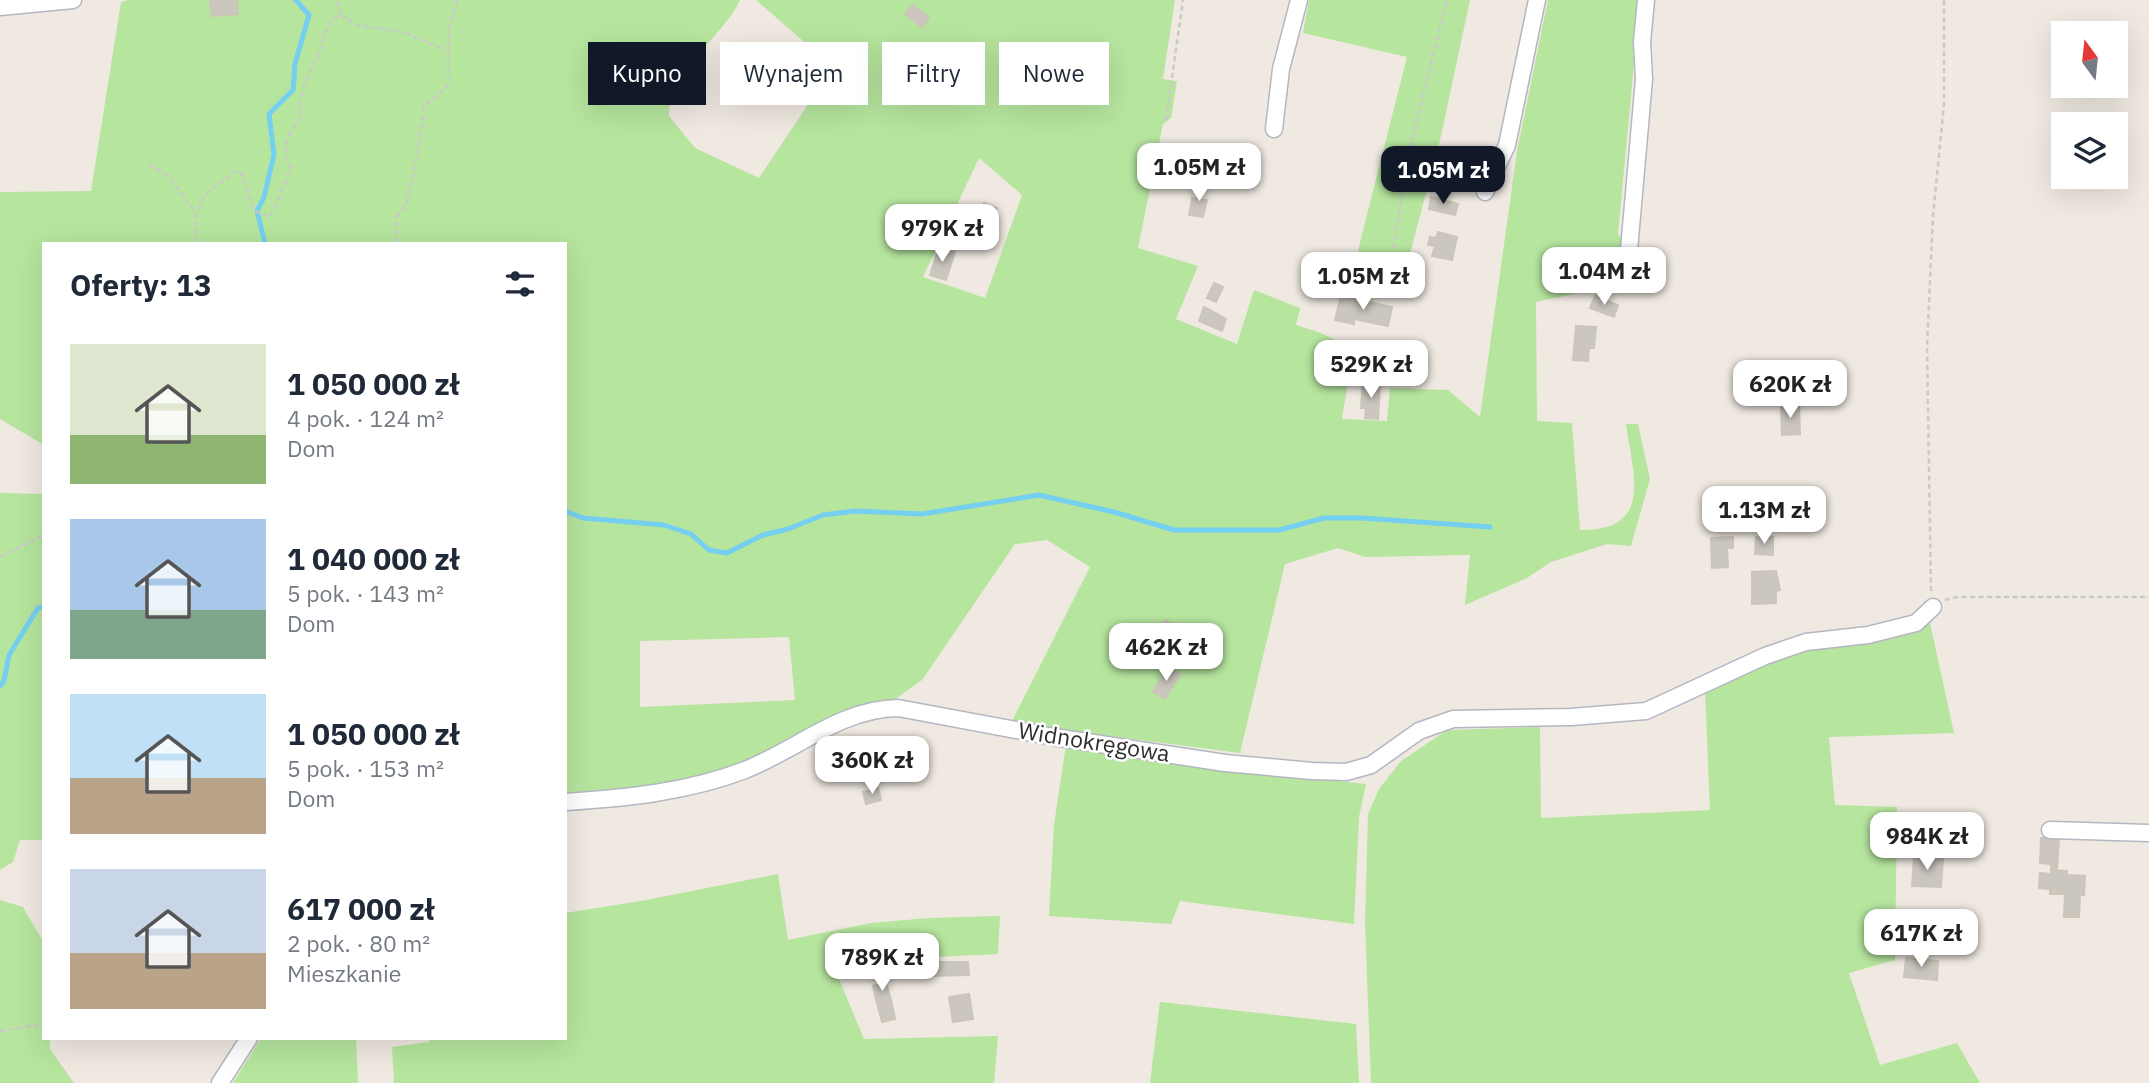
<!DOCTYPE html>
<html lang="pl">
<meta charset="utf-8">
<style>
body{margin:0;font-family:"IBM Plex Sans",sans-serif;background:#f2f2f3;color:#1f2937;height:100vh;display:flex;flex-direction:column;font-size:26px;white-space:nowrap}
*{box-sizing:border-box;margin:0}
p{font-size:23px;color:#747a83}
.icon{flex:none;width:38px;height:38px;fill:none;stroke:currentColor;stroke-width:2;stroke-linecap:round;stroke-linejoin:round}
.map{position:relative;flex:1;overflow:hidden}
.side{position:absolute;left:42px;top:242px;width:525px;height:798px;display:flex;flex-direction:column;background:#fff;border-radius:0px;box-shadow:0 7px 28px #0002}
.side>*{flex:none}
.banner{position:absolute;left:588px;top:42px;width:665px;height:63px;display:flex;gap:14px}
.needle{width:46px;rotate:345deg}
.tools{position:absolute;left:2051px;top:21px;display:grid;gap:14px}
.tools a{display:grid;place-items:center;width:77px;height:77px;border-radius:0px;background:#fff;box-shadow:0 7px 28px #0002;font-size:35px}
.price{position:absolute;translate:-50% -60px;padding:0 16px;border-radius:14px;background:#fff;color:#222;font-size:23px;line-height:46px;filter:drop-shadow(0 2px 4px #0008)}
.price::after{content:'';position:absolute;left:50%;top:42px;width:21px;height:16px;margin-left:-10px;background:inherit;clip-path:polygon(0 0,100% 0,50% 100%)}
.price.selected{background:#111827;color:#fff}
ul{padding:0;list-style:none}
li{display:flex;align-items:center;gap:21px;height:175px;padding:0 28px}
li span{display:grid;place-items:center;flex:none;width:196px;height:140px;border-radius:0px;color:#555}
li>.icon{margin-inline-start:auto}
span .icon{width:84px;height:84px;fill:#fffc;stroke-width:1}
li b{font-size:30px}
h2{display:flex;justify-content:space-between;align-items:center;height:84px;padding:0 28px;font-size:30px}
.chip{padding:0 24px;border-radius:0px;background:#fff;box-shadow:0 7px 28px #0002;font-size:24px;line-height:63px}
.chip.selected{background:#111827;color:#fff}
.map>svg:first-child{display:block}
.green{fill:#b6e59e;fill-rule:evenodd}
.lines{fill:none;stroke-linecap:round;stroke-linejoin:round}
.stream{stroke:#75cff0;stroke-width:5}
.building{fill:#cbc7bf;stroke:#cbc5ba;stroke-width:2}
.minor-casing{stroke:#b4b7c1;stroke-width:19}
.path{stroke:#c9c9c9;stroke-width:2.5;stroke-dasharray:5 3.5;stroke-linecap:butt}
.minor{stroke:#fff;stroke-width:16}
.labels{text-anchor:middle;stroke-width:5;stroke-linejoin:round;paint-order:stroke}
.street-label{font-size:23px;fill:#2e2e2e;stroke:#fff}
</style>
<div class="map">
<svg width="2149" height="1083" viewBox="0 0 2149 1083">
<rect width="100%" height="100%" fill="#efe9e1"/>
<!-- green -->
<g class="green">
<path d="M128,0H740C722,39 671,66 669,116L695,148L759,178L833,67L756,0H1175L1163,79L1177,81L1171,118L1163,124L1138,248L1198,266L1176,319L1237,344L1254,290L1300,308L1296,325L1321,333L1345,345L1347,388L1342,419L1387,421L1390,388L1448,390L1480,417L1517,151L1548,0H1640L1618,234L1623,240L1625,283L1536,302L1537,421L1572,423L1580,530C1654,531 1633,475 1626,424H1638L1650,479L1631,546L1607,544L1551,562L1527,578L1465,605L1470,555L1365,557L1338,548L1285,564L1240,753L1011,723L1090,567L1047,540L1015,544L922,680L884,707L707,779L565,797V243H44V445L0,419V192L91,191L121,2ZM979,158L1022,195L985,298L923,277ZM789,637L795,700L640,707V641Z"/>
<path d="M1309,0H1470L1441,136L1411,250L1404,289L1353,282L1360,242L1407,57L1303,33Z"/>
<path d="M0,493L44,494V840H20L13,862L0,870Z"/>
<path d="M1930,623L1954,733L1829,737L1835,805L1897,807L1895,960L1849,973L1880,1065L1957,1043L1980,1083H1371L1365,923L1368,814L1379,789L1401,761L1447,730L1540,727L1541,818L1710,810L1705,689L1806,646Z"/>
<path d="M1066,745L1203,766L1366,784L1359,817L1354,924L1180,901L1171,924L1049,916L1054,825Z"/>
<path d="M778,874L788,940L871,923L929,918L1000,916L998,954L832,962L864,1039L998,1036L994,1083H394L392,1047L429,1042V1038H565V913L641,901Z"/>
<path d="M0,900L23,907L44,943V1038H50V1049L74,1083H0Z"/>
<path d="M1160,1002L1356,1024L1359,1083H1150Z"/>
<path d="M261,1038H356L358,1083H233Z"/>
</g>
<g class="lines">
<!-- stream -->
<g class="stream">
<path d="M265,243L257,211L264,197L274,155L269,114L293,90L295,64L309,15L296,0"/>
<path d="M565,511L583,518L664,525L691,534L709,550L727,553L763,535L788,529L823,515L855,511L922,514L1039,495L1114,512L1174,530H1279L1324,518H1362L1490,527"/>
<path d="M0,686L4,681L9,655L38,608L44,607"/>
</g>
</g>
<!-- building -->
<g class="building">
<path d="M237,0L238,14L212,16L210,1Z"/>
<path d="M913,5L929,18L922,27L905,14Z"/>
<path d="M1221,160L1240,164L1235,186L1216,182Z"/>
<path d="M1431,197L1458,204L1455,215L1429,209Z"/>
<path d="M1192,198L1207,200L1205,208L1191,205Z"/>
<path d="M984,203L997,208L986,234L973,229Z"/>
<path d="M1191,205L1205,208L1203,217L1189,215Z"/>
<path d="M1438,232L1457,237L1452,260L1432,256L1435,246L1428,245L1430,237L1436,238Z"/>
<path d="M939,247L955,252L946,280L930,275Z"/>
<path d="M1214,283L1223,287L1216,302L1207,298Z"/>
<path d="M1341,296L1392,307L1388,326L1354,319V324L1335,320Z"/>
<path d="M1595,296L1618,305L1614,317L1590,308Z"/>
<path d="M1204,307L1226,319L1222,331L1199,321Z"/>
<path d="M1576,326L1596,327L1594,348H1589L1588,361L1573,360Z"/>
<rect x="1756" y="369" width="31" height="18"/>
<path d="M1363,382L1380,384L1378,419L1365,418L1366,408H1361Z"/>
<path d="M1799,404L1800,434L1782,435L1781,405Z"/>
<path d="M1733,537V548H1727L1728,567L1712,568L1711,538Z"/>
<path d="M1756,537H1773V555L1755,554Z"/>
<path d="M1776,571L1780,590L1776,591V603L1752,604V572Z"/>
<path d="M1166,620L1178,629L1160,654L1148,645Z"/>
<path d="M1168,667L1180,674L1165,699L1153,692Z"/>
<path d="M878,788L881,800L866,804L863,792Z"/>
<path d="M2041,838L2059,839L2057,869H2051V864L2040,863Z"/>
<path d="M1914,857L1943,859L1941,887L1912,886Z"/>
<path d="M2051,870L2067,871V875L2085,876L2084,895H2080L2079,917H2064L2065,894H2050V889L2039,888L2040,873L2051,874Z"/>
<path d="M1906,958L1938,961L1937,980L1904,977Z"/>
<path d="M928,962H968L969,975L928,976Z"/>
<path d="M886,983L891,1000L877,1003L873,986Z"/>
<path d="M969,994L973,1019L953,1022L949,997Z"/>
<path d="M891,1000L895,1019L882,1022L877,1003Z"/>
</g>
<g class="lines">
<!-- minor casing -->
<g class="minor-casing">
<g id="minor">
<path d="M0,7L73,0"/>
<path d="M1274,129L1281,69L1299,0"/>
<path d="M1485,192L1507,145L1537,0"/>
<path d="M1629,250L1644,79L1642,42L1646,0"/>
<path d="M565,802C626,798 688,792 745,770C798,749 840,709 898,708L1054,737L1225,763L1312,771L1346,772L1371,765L1419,731L1453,719L1571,717L1646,711L1765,656L1806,642L1868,635L1916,623L1933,607"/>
<path d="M2050,830L2149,833"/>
<path d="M220,1083L249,1038"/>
</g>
</g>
<!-- path -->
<g class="path">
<path d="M341,15L357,25L403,32L446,50"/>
<path d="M1166,120L1183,0"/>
<path d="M149,165L166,174L197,214"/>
<path d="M196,243L197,214L205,195L235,171L243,175L253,210L269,217C277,207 286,180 291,167C280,148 288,134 300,118C297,95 310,72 320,51C326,36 324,23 341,15L337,0"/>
<path d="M397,243V216L406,204L418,152L424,106L448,86L449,25L457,0"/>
<path d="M1389,273L1411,144L1447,0"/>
<path d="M0,557L44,535"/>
<path d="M1931,591L1927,345L1933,216L1944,104V0"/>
<path d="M1945,600L1957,597H2149"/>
<path d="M0,1031L44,1024"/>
</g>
<!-- minor -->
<use href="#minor" class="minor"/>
</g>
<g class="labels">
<!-- street labels -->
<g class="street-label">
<text transform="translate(1094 742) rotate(9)" y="8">Widnokręgowa</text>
</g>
</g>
</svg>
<div class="tools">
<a><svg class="needle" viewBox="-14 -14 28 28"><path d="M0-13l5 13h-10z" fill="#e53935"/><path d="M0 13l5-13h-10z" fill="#747a83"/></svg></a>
<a><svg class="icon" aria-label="layers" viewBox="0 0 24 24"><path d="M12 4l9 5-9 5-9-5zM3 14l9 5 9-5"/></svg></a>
</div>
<b class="price" style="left:1199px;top:203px">1.05M zł</b>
<b class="price selected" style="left:1443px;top:206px">1.05M zł</b>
<b class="price" style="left:942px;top:264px">979K zł</b>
<b class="price" style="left:1604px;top:307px">1.04M zł</b>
<b class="price" style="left:1363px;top:312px">1.05M zł</b>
<b class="price" style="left:1371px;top:400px">529K zł</b>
<b class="price" style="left:1790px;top:420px">620K zł</b>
<b class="price" style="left:1764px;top:546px">1.13M zł</b>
<b class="price" style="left:1166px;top:683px">462K zł</b>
<b class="price" style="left:872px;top:796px">360K zł</b>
<b class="price" style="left:1927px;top:872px">984K zł</b>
<b class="price" style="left:1921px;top:969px">617K zł</b>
<b class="price" style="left:882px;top:993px">789K zł</b>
<div class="banner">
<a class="chip selected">Kupno</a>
<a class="chip">Wynajem</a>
<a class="chip">Filtry</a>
<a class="chip">Nowe</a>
</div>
<section class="side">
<h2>Oferty: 13<svg class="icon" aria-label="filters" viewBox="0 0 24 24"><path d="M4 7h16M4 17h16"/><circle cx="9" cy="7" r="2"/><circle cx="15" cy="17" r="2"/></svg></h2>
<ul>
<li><span style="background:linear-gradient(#dfe7d0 65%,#8fb573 0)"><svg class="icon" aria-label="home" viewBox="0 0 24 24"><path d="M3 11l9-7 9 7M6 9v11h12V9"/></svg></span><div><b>1 050 000 zł</b><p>4 pok. · 124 m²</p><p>Dom</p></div></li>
<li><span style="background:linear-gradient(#a9c7e8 65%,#7fa58c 0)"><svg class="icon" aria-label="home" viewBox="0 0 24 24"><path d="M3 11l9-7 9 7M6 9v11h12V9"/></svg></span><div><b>1 040 000 zł</b><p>5 pok. · 143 m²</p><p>Dom</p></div></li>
<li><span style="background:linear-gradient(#bfe0f5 60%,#b9a48a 0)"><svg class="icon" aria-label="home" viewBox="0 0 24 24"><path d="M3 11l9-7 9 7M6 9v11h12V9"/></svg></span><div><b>1 050 000 zł</b><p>5 pok. · 153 m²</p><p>Dom</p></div></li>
<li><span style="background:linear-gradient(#c9d6e8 60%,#b9a48a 0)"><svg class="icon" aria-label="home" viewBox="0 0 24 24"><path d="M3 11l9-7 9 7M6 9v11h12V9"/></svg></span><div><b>617 000 zł</b><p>2 pok. · 80 m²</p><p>Mieszkanie</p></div></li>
</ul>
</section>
</div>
